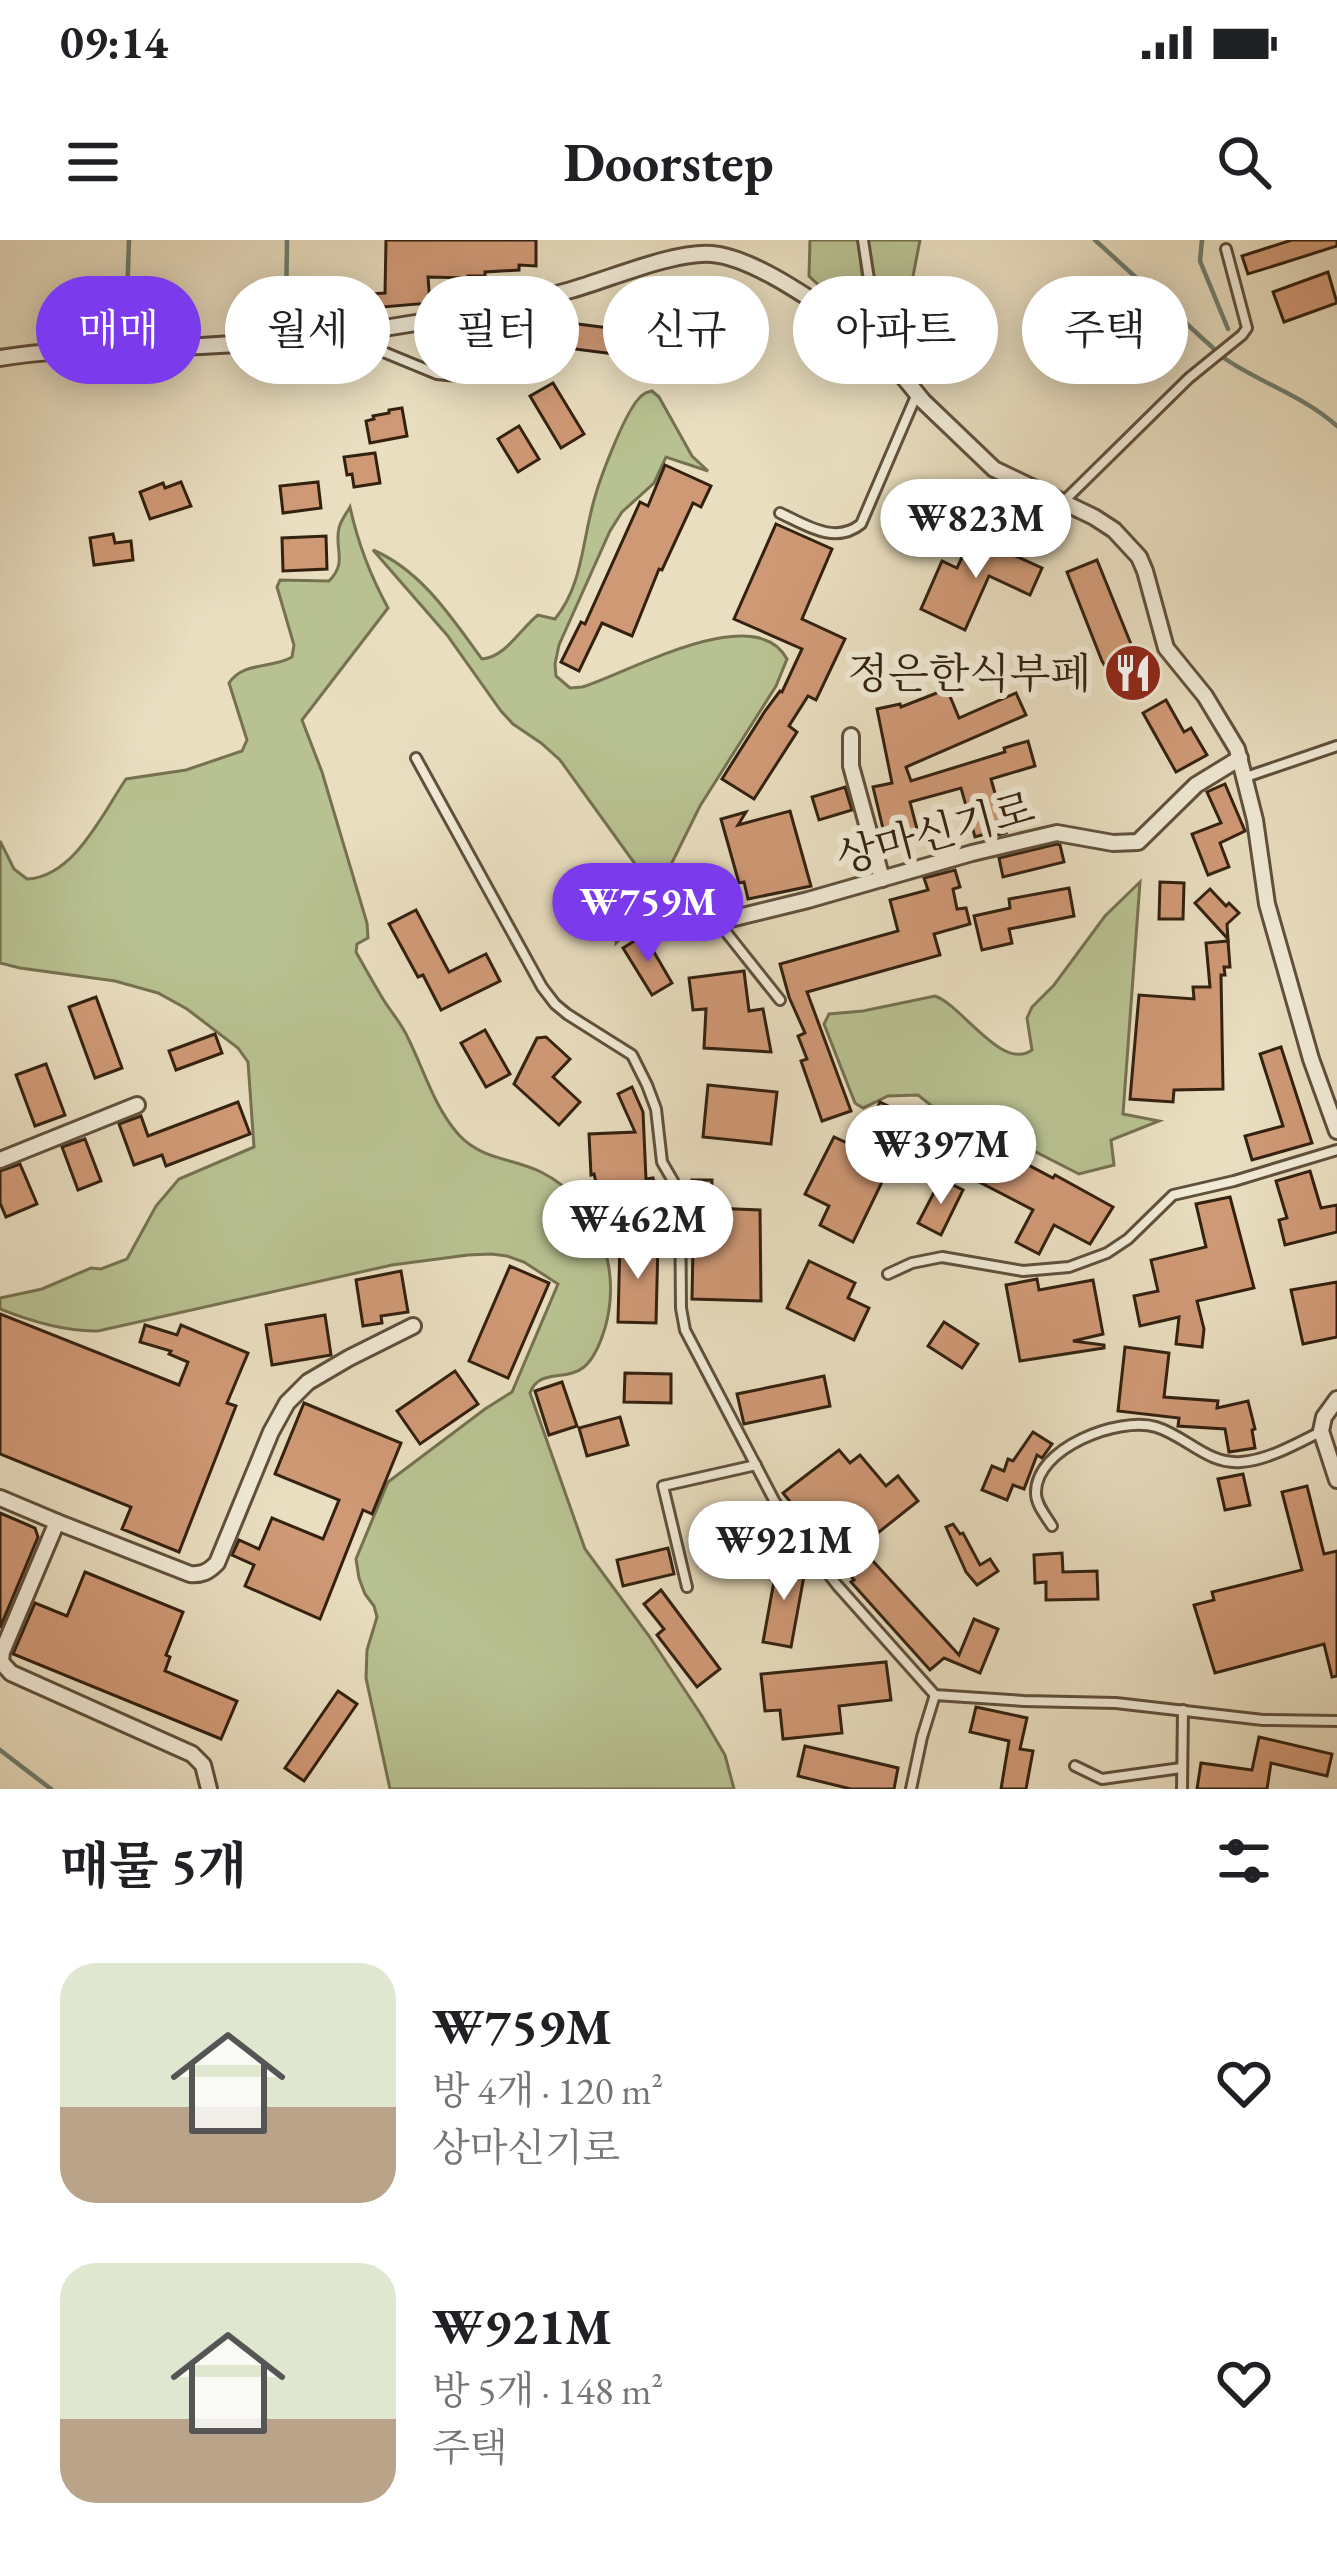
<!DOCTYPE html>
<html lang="ko">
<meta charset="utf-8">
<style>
body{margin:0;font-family:"EB Garamond","Noto Serif KR",serif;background:#f2f2f2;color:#202124;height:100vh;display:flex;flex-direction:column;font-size:45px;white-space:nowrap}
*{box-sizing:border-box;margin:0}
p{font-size:39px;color:#757577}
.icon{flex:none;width:66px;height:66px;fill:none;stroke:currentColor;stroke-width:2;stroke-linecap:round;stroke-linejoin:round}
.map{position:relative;height:1549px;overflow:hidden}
.panel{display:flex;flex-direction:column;background:#fff;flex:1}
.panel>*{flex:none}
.banner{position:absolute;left:36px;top:36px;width:1266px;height:108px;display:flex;gap:24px}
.price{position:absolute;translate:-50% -102px;padding:0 27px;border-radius:42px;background:#fff;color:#222;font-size:39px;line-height:78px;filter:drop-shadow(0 3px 6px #0008)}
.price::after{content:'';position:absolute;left:50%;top:72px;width:36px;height:27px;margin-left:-18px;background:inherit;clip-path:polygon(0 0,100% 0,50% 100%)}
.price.active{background:#7c3aed;color:#fff}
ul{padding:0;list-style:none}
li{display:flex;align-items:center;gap:36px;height:300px;padding:0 60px}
li span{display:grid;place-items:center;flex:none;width:336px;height:240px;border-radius:36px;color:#555}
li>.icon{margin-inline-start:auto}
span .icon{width:144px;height:144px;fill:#fffc;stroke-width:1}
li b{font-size:51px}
h2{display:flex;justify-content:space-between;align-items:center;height:144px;padding:0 60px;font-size:51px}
.tag{padding:0 42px;border-radius:54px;background:#fff;box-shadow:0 6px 30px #0003;font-size:42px;line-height:108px}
.tag.active{background:#7c3aed;color:#fff}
.status{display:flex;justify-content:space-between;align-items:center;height:84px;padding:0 60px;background:#fff;direction:ltr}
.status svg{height:33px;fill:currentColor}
header{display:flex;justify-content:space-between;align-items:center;height:156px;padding:0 60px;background:#fff;font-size:54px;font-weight:700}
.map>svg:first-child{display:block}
.green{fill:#b8c191;stroke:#767150;stroke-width:3}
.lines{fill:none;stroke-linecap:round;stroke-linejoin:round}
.stream{stroke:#707e6f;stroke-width:4.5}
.building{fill:#d09976;stroke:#332110;stroke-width:3}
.service-casing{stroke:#60503c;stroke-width:14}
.minor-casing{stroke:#60503c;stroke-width:20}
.service{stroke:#f1ead6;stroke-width:8}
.minor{stroke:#f1ead6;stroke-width:14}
.labels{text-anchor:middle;stroke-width:12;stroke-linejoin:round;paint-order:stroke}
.poi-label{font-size:42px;fill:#332110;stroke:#f1ead6;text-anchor:end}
.street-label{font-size:42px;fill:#332110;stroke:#f1ead6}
</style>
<div class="status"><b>09:14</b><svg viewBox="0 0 49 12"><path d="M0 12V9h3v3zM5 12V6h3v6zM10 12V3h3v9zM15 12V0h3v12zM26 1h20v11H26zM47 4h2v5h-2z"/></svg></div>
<header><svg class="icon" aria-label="menu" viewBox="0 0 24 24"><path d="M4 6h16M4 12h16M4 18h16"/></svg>Doorstep<svg class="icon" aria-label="search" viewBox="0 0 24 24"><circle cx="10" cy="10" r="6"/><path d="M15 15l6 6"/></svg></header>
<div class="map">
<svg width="1337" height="1549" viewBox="0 0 1337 1549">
<rect width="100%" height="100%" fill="#e9dec0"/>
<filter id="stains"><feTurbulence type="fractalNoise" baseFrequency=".00167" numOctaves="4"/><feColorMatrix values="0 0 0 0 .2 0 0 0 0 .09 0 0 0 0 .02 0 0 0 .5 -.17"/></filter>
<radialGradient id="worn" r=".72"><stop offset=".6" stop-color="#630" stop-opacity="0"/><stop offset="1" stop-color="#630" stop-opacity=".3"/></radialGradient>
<!-- green -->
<g class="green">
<path d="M810,0H858L864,50L861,52L840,41L832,53L828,54L809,36Z"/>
<path d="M866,0H920L908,62C902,68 887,71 880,65Z"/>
<path d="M652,151L659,157L692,216L708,231L666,217L654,243L622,272L610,291L559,405L555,424L556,436L570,448L582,447C626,434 755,359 787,419L776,446L700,566L655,657L638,681L616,703C615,676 636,655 638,628L560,520L541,503L513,484L501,471L447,395L373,310C422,331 451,377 482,419C506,417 520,389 538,375L555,379C582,346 582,304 593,264C598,244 627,163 644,154C646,152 649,152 652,151Z"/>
<path d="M350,267C358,304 370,335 388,368L302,480L322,532L367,683L368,698L357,704L356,712C365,728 374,744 383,759C391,772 402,784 408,798C424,830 434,867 459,895C482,920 513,918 541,932C598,961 622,1028 605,1088C601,1101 595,1118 584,1127C566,1142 539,1128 530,1153L585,1309L649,1396L702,1476L725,1515L734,1549H390L366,1438L367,1410L377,1377L374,1366L365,1354L359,1338L356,1319L388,1242L485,1169L512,1152L558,1044L524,1022L507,1016L491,1014L468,1015L392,1025L98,1091C65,1092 30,1081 0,1069V1058L42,1049L91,1028L101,1029L127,1019L156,966L179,939L254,907L248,822L238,808L187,769L158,753L115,741L20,728L0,723V601L14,629L27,639C74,637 103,573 126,539L186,530L242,511L247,500L229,443C244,421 272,429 292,417L294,405L277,347L280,340L329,341C348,322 334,309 339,288C341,280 346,274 350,267Z"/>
<path d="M1140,642L1123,874L1159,881L1111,900L1114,925L1079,934L1018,903L969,889L947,878L918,855L888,856L863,868L855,863L824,784L829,774L863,771L935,756C962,765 1002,832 1032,810L1027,778L1032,767L1054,745L1105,676Z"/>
</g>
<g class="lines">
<!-- stream -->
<g class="stream">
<path d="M1095,0L1224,118C1260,143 1304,156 1337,186"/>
<path d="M1202,0L1200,21L1228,89"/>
<path d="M286,72L287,0"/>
<path d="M126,88L129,0"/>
<path d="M0,1510L51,1549"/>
</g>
</g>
<!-- building -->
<g class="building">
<path d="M386,0H536V26L519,25V30L485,32V36H468V38L428,37L430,63L371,68L370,54L385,53Z"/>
<path d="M1292,0H1337V6L1248,34L1242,16Z"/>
<path d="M1328,32L1337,63L1284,82L1273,52Z"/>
<path d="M548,83L553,104L491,118H436V96L491,97Z"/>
<path d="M570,83L641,92L638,117L567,108Z"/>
<path d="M553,143L584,194L561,208L530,156Z"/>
<path d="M402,168L407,196L370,203L366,181L374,179L373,176L389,173V170Z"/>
<path d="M519,186L539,219L518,232L498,199Z"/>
<path d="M375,213L380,243L354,247L352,234L347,235L344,217Z"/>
<path d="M665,225L711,246L701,267L693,263L662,330L659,329L632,396L602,383L579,431L561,422L581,382L585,384L640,262L648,266Z"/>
<path d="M181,242L191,266L150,279L140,252L163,243L165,248Z"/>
<path d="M318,242L321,268L283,273L280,246Z"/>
<path d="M776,284L832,309L802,379L845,399L816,460L808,456L789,486L797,492L754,559L722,539L765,471L780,451L782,452L802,409L734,379Z"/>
<path d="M113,294L115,303L131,301L133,320L94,325L90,298Z"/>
<path d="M326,296L327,329L283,331L282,298Z"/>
<path d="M972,296L1042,328L1030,355L989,336L965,390L921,369L942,321L957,328Z"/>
<path d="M1097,320L1137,419L1145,414L1155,431L1121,451L1102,421L1067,332Z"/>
<path d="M947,449L959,478L1016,453L1026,475L906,527L911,541L1005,512L1004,508L1028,501L1035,526L991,539L1006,593L993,596L992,592L975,597L961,548L910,562L918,593L886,601L873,547L892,543L877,469L900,464L901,467Z"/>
<path d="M1166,460L1184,492L1191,488L1207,515L1176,532L1143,473Z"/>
<path d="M1225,544L1245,591L1220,603L1229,627L1208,635L1192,594L1221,583L1207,552Z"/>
<path d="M845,547L852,570L819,580L812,557Z"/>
<path d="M790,571L811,646L748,659L744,642L739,643L721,579L746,572L738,585Z"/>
<path d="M1057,604L1060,605L1064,622L1003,637L999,618Z"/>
<path d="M955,630L960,647L953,649L957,669L966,668L970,684L934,694L940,715L807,752L851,871L822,881L801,821L807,819L798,796L805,793L789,757L780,724L898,691L890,660L928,650L924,638Z"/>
<path d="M1160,642L1184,643L1183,679H1159Z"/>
<path d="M1069,648L1074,676L1009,689L1012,703L982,710L974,676L1010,668L1009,659Z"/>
<path d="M1210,649L1226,666L1229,663L1239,673L1227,684L1228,699L1195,663Z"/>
<path d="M416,670L449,732L486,714L500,741L441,770L423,735L418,737L389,684Z"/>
<path d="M644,695L672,743L652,755L623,708Z"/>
<path d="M1228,701L1230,727H1224L1225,735H1221L1223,849L1174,850L1173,862L1130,859L1139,755L1194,759L1193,747H1210L1206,703Z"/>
<path d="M744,731L749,771L763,769L771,812L704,808L706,769L693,770L689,738Z"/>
<path d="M96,757L122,828L95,838L69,767Z"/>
<path d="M485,790L510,834L486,847L461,803Z"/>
<path d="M215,794L222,813L176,830L169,811Z"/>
<path d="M546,797L570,819L553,837L580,862L559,885L514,844L537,798Z"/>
<path d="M1281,807L1312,903L1252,920L1245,896L1283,886L1260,814Z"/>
<path d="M46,824L65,875L35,886L16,835Z"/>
<path d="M708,845L777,852L771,904L703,897Z"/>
<path d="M632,847L643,872L646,939L653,938L662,975L607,988L594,934L591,935L589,894L635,892L618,854Z"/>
<path d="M238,862L250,894L166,926L162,915L134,925L119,884L141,876L148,896Z"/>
<path d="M880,862L913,878L853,1002L820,985L829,966L805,954L834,897L858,908Z"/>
<path d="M85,899L101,941L78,950L62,907Z"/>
<path d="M979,899L1053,938L1055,935L1113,967L1090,1004L1054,985L1039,1014L1016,1002L1033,970L962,933Z"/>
<path d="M20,924L37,964L6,977L0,963V931Z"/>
<path d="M1310,931L1321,968L1337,965V992L1285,1005L1279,980L1287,978L1276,941Z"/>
<path d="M941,939L963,950L941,995L918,983Z"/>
<path d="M692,940H712L711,968L760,970L761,1061L692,1059L693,1008L689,1007Z"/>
<path d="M1230,957L1254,1048L1197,1061L1204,1089L1202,1107L1176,1104L1179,1077L1140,1086L1134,1056L1158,1051L1151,1020L1206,1007L1196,964Z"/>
<path d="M620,1001L658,1002L656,1083L618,1082Z"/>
<path d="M809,1021L855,1043L848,1058L869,1068L854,1100L787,1068Z"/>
<path d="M510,1026L549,1043L508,1138L469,1121Z"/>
<path d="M401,1031L408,1072L381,1076L382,1083L363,1086L356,1040Z"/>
<path d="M1037,1039L1039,1050L1093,1040L1103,1094L1073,1101L1104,1105V1108L1020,1121L1006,1045Z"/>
<path d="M1337,1042V1097L1303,1104L1291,1050Z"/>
<path d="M0,1074L179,1145L188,1122L169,1114L171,1111L140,1102L145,1085L177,1095L181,1085L248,1113L227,1163L236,1166L179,1312L122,1289L131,1267L0,1214Z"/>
<path d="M325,1075L331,1115L272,1125L266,1085Z"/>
<path d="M944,1082L978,1104L962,1128L928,1106Z"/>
<path d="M1125,1107L1169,1113L1164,1157L1218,1161L1217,1168L1248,1161L1255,1189L1252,1190L1255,1208L1229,1212L1225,1189L1178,1186L1179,1178L1118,1171Z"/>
<path d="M455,1131L478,1164L420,1204L397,1171Z"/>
<path d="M625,1133L671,1134V1163L624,1162Z"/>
<path d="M824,1136L830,1166L744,1184L737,1154Z"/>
<path d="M562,1142L577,1186L549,1195L535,1151Z"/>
<path d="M304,1163L401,1203L372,1274L363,1270L320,1379L245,1346L254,1325L232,1315L239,1300L259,1309L272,1278L323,1299L339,1260L275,1234Z"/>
<path d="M620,1177L628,1205L587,1216L579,1188Z"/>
<path d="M1033,1192L1052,1204L1042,1218L1037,1215L1024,1249L1013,1245L1007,1260L982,1250L992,1226L1004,1231L1008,1219L1013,1221Z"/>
<path d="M839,1210L850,1223L860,1215L886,1246L898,1236L918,1261L860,1307L959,1415L974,1379L998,1389L980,1433L944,1418L930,1430L851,1342L854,1340L783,1253Z"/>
<path d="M1243,1234L1250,1265L1225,1270L1218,1239Z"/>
<path d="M1307,1246L1324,1314L1337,1311V1436L1332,1437L1324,1404L1215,1433L1194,1365L1214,1360L1212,1352L1302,1330L1282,1252Z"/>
<path d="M0,1273L35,1288L38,1297L0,1388Z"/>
<path d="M953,1284L960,1294L963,1293L980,1325L990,1319L998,1331L977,1345L966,1332L946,1287Z"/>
<path d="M752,1288L757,1314L701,1325L696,1299Z"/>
<path d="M668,1308L674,1334L623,1346L617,1320Z"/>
<path d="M1062,1313L1063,1332L1097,1331L1098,1359L1046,1360V1342L1035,1343L1034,1315Z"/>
<path d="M778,1319L806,1325L791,1407L763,1402Z"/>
<path d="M85,1332L183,1372L166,1415L170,1417L165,1431L237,1461L221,1499L13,1414L35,1363L67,1376Z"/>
<path d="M661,1350L720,1429L697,1447L657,1395L664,1389L644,1364Z"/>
<path d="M886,1422L891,1460L839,1466L842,1493L783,1499L780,1470L765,1471L761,1434Z"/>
<path d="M338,1451L357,1464L304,1541L285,1528Z"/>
<path d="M976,1467L1027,1478L1020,1509L1033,1511L1026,1549H1001L1009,1501L970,1492Z"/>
<path d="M1259,1497L1332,1514L1327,1536L1271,1523L1267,1549H1197L1201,1523L1252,1530Z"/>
<path d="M805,1506L898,1528L894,1549H851L798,1536Z"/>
</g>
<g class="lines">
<!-- service casing -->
<g class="service-casing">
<g id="service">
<path d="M863,0L879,105"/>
<path d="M347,97L437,134C476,139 514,131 552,121"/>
<path d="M1064,261L1189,138L1242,95L1247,88L1226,9"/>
<path d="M780,273C806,285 835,305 861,284L916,156"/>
<path d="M416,518L542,747L555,764L567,774L632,815L647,845L656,869L662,922L680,953L681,1068L685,1090L775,1262L793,1289L837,1345L935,1455L1024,1461L1116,1463L1263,1480L1337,1481"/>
<path d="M1246,537L1337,506"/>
<path d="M686,663L701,666L710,672L780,760"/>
<path d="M888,1034L912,1023L942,1017L1023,1031L1069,1027L1107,1013L1128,999L1173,955L1234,941L1337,910"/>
<path d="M1052,1286C1046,1276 1036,1265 1036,1253C1035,1208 1119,1176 1156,1187C1186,1196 1208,1225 1241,1222C1268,1220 1296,1204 1320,1192"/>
<path d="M687,1347L663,1246L756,1225"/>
<path d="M1075,1526L1102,1539L1181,1528"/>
<path d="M911,1549L922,1497L935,1455"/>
<path d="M1182,1549L1183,1470"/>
</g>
</g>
<!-- minor casing -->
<g class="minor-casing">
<g id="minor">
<path d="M0,118C66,107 134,110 201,106C277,102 353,94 428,81C476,72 525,63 571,50C610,39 674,11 712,14C758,18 825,70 865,95L879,107L923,161L994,229L1094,277L1114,290L1139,317L1145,331L1166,408L1205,456L1237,509L1255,580L1267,664L1311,819L1337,891"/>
<path d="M851,496V526L882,639"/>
<path d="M718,682L808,660L972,613L1057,593L1113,603L1138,602L1196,545L1240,518"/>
<path d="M0,920L137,865"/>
<path d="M1337,1159L1324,1177L1321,1191L1337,1240"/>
<path d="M0,1258L57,1282"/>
<path d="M209,1549L203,1525L192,1514L11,1433L1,1422L2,1412L57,1282L190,1334C202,1335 208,1332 217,1323L271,1192L287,1163L308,1142L349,1118L413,1086"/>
</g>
</g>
<!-- service -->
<use href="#service" class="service"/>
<!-- minor -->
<use href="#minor" class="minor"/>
</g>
<!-- icons -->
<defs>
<g id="restaurant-disc" transform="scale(3)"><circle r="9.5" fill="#8f2418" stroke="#f1ead6"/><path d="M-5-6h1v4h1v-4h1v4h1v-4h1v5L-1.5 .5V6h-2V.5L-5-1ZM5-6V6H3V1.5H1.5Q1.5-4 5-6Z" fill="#fff"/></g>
</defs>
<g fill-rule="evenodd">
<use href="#restaurant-disc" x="1133" y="433"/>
</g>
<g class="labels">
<!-- poi labels -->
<g class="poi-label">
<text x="1091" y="448">정은한식부페</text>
</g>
<!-- street labels -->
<g class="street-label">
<text transform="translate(935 592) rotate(-15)" y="15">상마신기로</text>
</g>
</g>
<rect width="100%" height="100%" filter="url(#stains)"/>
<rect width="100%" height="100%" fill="url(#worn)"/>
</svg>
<b class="price" style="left:976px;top:341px">₩823M</b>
<b class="price active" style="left:648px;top:725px">₩759M</b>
<b class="price" style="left:941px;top:967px">₩397M</b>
<b class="price" style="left:638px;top:1042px">₩462M</b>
<b class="price" style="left:784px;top:1363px">₩921M</b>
<div class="banner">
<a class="tag active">매매</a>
<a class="tag">월세</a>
<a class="tag">필터</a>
<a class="tag">신규</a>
<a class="tag">아파트</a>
<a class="tag">주택</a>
</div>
</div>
<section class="panel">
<h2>매물 5개<svg class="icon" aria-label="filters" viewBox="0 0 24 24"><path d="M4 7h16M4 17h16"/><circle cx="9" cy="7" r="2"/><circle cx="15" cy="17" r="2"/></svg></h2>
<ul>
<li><span style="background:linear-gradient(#dfe7d0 60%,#b9a48a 0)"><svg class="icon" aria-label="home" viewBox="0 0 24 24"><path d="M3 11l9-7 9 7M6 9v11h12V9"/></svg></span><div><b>₩759M</b><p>방 4개 · 120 m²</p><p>상마신기로</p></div><svg class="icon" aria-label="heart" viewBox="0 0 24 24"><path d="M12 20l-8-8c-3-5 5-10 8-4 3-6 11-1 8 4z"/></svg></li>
<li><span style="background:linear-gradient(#dfe7d0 65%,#b9a48a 0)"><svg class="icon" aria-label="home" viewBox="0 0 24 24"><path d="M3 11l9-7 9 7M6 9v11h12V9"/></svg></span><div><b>₩921M</b><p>방 5개 · 148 m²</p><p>주택</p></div><svg class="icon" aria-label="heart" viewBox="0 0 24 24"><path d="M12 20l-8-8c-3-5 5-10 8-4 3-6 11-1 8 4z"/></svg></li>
</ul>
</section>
